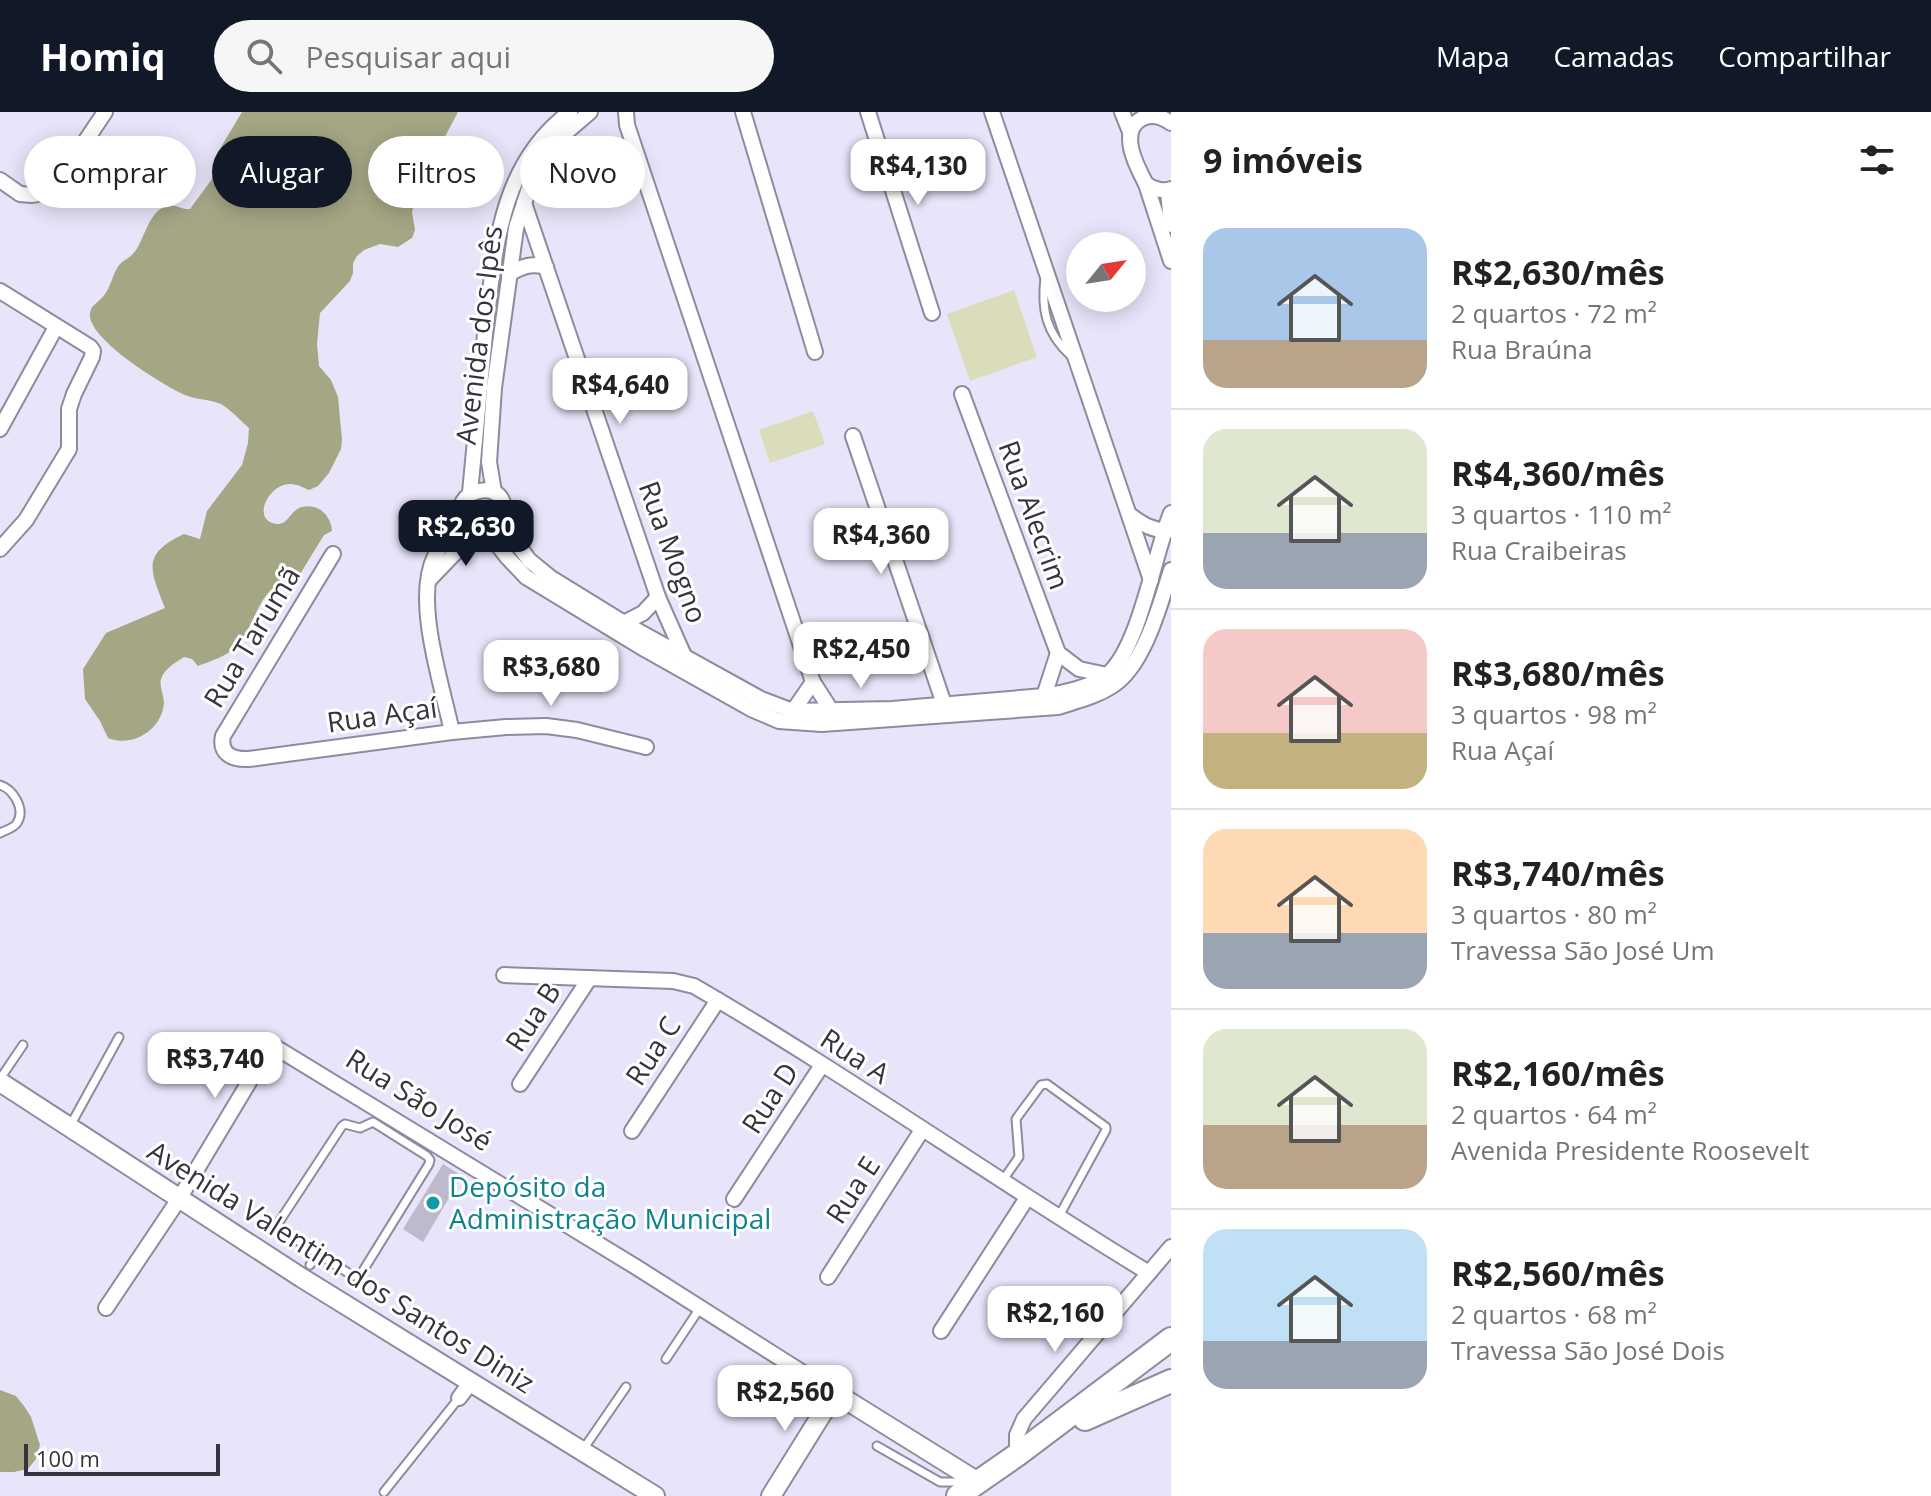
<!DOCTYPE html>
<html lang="pt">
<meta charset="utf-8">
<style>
body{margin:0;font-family:"Open Sans",sans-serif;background:#f6f6f6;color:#222;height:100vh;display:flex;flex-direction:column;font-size:30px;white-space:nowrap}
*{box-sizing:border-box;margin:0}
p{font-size:26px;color:#767676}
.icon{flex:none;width:44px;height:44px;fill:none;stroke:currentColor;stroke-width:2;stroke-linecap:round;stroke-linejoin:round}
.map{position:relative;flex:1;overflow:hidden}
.side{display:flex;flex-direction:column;background:#fff;width:760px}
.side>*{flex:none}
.top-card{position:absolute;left:24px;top:24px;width:760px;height:72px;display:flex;gap:16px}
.needle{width:52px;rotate:60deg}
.buttons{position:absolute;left:1066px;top:120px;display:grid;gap:16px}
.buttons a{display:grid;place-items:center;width:80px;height:80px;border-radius:50%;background:#fff;box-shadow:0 4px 20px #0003;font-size:40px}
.scale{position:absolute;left:24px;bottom:20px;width:196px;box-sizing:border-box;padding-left:8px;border:4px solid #35343c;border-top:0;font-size:22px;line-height:28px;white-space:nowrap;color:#35343c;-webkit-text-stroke:6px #fff;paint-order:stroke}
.price{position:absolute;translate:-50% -68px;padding:0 18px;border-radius:16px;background:#fff;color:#222;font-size:26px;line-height:52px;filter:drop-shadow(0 2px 4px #0008)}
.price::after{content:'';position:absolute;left:50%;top:48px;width:24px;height:18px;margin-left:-12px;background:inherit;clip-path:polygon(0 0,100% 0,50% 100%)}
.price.on{background:#111827;color:#fff}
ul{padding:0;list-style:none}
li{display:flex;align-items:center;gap:24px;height:200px;padding:0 32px}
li+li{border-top:2px solid #e0e0e0}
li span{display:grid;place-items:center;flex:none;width:224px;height:160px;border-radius:24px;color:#555}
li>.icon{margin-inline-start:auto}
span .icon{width:96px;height:96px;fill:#fffc;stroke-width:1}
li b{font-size:34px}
h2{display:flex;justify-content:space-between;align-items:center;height:96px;padding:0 32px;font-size:34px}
.tag{padding:0 28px;border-radius:36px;background:#fff;box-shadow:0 4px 20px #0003;font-size:28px;line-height:72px}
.tag.on{background:#111827;color:#fff}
header{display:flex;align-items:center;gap:48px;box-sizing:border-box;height:112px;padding:0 40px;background:#111827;color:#fff}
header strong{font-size:38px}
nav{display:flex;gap:44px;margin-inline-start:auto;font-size:28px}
.search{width:560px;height:72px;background:#f6f6f6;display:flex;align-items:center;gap:20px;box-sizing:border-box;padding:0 28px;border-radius:44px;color:#767676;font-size:30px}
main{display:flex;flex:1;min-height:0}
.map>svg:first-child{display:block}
.green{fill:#dadcba}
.forest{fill:#a4a684}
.building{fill:#bdbace}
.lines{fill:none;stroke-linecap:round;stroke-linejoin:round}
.lane-casing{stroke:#8e8b9e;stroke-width:11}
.street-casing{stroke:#8e8b9e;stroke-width:18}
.secondary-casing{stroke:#8e8b9e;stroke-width:22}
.primary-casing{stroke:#8e8b9e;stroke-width:26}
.lane{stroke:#fff;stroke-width:7}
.street{stroke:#fff;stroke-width:14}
.secondary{stroke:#fff;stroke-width:18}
.primary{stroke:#fff;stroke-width:22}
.culture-dot{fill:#0f9aa8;stroke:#fff;stroke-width:3}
.labels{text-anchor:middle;stroke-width:6;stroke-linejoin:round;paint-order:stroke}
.street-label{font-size:28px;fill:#35343c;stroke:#fff}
.culture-label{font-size:28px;fill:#0d838f;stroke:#fff;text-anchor:start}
</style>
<header>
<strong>Homiq</strong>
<div class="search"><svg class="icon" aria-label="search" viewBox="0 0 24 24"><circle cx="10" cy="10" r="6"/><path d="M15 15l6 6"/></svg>Pesquisar aqui</div>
<nav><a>Mapa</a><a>Camadas</a><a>Compartilhar</a></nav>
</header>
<main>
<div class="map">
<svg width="1171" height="1384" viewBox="0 0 1171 1384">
<rect width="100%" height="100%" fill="#e8e5fa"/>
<!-- green -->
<g class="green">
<path d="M1014,178L1037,245L970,269L947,202Z"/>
<path d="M813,299L825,332L770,351L759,318Z"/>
</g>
<!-- forest -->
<g class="forest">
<path d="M242,0H458L420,72L412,100L415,118L412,126L398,135L380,132L364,138L357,144L353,151V161L350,169L320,201L317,232L319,254L331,268L338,285L342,328L341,337L329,361L318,374L309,378C304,376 297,372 291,372C270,370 250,408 276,412C289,413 290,398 302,395C318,391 331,403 332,419L324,423L294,472C288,474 280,474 275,476C259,483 251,520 237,534C227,544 211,549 198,554L192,547L184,545C176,550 164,557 161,567C159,575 164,583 164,591C162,618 132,636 108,626L100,609L85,587L83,557L106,521L165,496C150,458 141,442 184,422L200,427L207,399L242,353L248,331L249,316C241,309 230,297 221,292C210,287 196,288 185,283C163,273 86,226 90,201C91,192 100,190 105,182C112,173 113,158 122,150C128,146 132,144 136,138C145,125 149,99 167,94C175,92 182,98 190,97L212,67L218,40Z"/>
<path d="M0,1278L16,1284L24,1294L31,1305L40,1333L36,1347L28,1357L14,1360H0Z"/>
</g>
<!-- building -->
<path class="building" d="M443,1052L462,1064L423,1130L403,1117Z"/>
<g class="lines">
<!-- lane casing -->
<g class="lane-casing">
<g id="lane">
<path d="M1045,165C1041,198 1046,221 1071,244"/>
<path d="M0,673C13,677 26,697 17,711C14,716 6,718 0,721"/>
<path d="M0,967L23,933"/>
<path d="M373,1010L427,1044L430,1048L429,1052L361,1162L357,1164H353L281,1118L278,1114L279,1110L342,1014L345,1012L360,1016Z"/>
<path d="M70,1014L119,925"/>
<path d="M1003,1068L1019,1045L1016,1007L1041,973L1047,972L1106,1015V1018L1058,1106"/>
<path d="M310,1153L316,1141"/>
<path d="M666,1247L700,1196"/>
<path d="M877,1334L940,1370H967"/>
<path d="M582,1339L626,1275"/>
<path d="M384,1380L459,1286"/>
</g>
</g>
<!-- street casing -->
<g class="street-casing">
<g id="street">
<path d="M626,0L627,13L813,570L831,598"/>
<path d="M743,0L815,240"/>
<path d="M868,0L932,201"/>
<path d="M992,0L1151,468"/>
<path d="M1122,0L1130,20"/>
<path d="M1171,11C1161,4 1151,1 1141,7C1118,20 1137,55 1146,72C1152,77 1164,80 1171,77"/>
<path d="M0,68L20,82L32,83L43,81L56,73L105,0"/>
<path d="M1146,72L1171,149"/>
<path d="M1168,78L1171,113"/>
<path d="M524,91L658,485L685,546"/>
<path d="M509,162C523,154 531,151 546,155"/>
<path d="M0,179L90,235L93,239L92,245L74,282L69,297V337L26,408L0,437"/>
<path d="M962,282L1058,541L1079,557L1107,563"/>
<path d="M0,317L56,215"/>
<path d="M853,324L944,592"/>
<path d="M494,380L489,350L494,276L516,116L532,67L562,24L590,0"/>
<path d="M470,381C475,328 480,275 485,222C495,140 498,54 570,0"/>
<path d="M1130,403C1142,412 1154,420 1171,418"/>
<path d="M501,409C491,418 477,423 467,411C439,378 518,359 501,409L529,448L551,466L624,511L761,587L782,595L793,599L892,597L1044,584C1062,581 1094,574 1108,562C1140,534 1154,442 1171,401"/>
<path d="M486,418L507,445L526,465L646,538L751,597L779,609L822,612L1058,595C1076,589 1095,585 1112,574C1144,554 1160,493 1171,458"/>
<path d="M333,442L223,624C219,642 233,648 249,647L452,620L506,615L546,614L577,618L646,635"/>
<path d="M429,468L477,418"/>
<path d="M620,513L643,501L658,485"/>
<path d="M1044,584L1058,541"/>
<path d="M793,599L813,570"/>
<path d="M452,620C442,572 413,488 435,444C442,430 454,416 463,403"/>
<path d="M504,863L673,869L694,874C849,964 995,1068 1149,1161"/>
<path d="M520,972L589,867"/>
<path d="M632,1019L718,888"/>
<path d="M734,1087L822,953"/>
<path d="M828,1165L922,1018"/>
<path d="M106,1196L179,1087L267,940L275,935L636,1155L835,1281"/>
<path d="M941,1219L1027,1086"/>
<path d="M459,1286L471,1270"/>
<path d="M1017,1343V1323L1024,1307L1171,1135"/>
</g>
</g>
<!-- secondary casing -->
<g class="secondary-casing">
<g id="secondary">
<path d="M0,970L302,1166L655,1384"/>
<path d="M771,1384L835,1281L978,1370"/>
</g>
</g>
<!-- primary casing -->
<g class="primary-casing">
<g id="primary">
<path d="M1085,1307L1171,1269"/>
<path d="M958,1384L1017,1343L1171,1227"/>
</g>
</g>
<!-- lane -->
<use href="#lane" class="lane"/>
<!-- street -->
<use href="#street" class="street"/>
<!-- secondary -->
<use href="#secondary" class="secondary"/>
<!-- primary -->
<use href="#primary" class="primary"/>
</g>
<!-- markers -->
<circle class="culture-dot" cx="433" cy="1091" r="8"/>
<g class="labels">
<!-- street labels -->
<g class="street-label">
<text transform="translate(479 223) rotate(-83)" y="10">Avenida dos Ipês</text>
<text transform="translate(1034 403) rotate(70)" y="10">Rua Alecrim</text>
<text transform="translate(673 440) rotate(70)" y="10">Rua Mogno</text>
<text transform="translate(252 525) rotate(-59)" y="10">Rua Tarumã</text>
<text transform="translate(382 603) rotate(-8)" y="10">Rua Açaí</text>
<text transform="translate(533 905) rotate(-57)" y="10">Rua B</text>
<text transform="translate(653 939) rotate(-57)" y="10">Rua C</text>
<text transform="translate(855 944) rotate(33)" y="10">Rua A</text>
<text transform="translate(770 986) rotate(-57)" y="10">Rua D</text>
<text transform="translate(419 988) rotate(32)" y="10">Rua São José</text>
<text transform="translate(853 1078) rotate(-57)" y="10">Rua E</text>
<text transform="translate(341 1155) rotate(32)" y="10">Avenida Valentim dos Santos Diniz</text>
</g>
<!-- culture labels -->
<g class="culture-label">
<text x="449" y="1085">Depósito da<tspan x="449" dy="32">Administração Municipal</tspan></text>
</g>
</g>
</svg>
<div class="buttons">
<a><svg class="needle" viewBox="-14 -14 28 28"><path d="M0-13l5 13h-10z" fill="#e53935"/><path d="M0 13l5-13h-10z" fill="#767676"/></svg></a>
</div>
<div class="scale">100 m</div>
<b class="price" style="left:918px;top:95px">R$4,130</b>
<b class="price" style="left:620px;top:314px">R$4,640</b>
<b class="price on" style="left:466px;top:456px">R$2,630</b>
<b class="price" style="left:881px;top:464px">R$4,360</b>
<b class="price" style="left:861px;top:578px">R$2,450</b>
<b class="price" style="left:551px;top:596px">R$3,680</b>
<b class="price" style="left:215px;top:988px">R$3,740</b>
<b class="price" style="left:1055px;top:1242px">R$2,160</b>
<b class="price" style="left:785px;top:1321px">R$2,560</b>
<div class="top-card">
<a class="tag">Comprar</a>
<a class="tag on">Alugar</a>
<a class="tag">Filtros</a>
<a class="tag">Novo</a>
</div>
</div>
<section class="side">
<h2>9 imóveis<svg class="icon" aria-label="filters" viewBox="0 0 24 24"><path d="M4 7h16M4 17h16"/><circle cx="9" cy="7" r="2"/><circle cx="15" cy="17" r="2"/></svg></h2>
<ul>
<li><span style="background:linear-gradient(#a9c7e8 70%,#b9a48a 0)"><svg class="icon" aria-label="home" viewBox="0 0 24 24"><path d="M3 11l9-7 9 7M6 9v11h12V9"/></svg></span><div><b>R$2,630/mês</b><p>2 quartos · 72 m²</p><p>Rua Braúna</p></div></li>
<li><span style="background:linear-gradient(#dfe7d0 65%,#9aa5b1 0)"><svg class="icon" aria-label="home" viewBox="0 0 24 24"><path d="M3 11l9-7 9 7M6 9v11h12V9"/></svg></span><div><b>R$4,360/mês</b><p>3 quartos · 110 m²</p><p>Rua Craibeiras</p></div></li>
<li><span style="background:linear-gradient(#f6c9c9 65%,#c2b280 0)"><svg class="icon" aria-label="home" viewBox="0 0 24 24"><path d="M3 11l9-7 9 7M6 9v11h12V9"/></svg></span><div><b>R$3,680/mês</b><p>3 quartos · 98 m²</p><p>Rua Açaí</p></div></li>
<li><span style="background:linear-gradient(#ffd9b3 65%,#9aa5b1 0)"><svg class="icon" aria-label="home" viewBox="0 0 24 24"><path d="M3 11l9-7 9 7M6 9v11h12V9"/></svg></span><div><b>R$3,740/mês</b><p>3 quartos · 80 m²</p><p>Travessa São José Um</p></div></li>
<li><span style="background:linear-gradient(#dfe7d0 60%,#b9a48a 0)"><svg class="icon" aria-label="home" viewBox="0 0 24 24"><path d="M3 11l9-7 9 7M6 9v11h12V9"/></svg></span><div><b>R$2,160/mês</b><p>2 quartos · 64 m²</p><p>Avenida Presidente Roosevelt</p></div></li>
<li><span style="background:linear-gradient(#bfe0f5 70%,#9aa5b1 0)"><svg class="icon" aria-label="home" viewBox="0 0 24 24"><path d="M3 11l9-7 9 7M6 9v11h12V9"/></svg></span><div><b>R$2,560/mês</b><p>2 quartos · 68 m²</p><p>Travessa São José Dois</p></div></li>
</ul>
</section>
</main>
